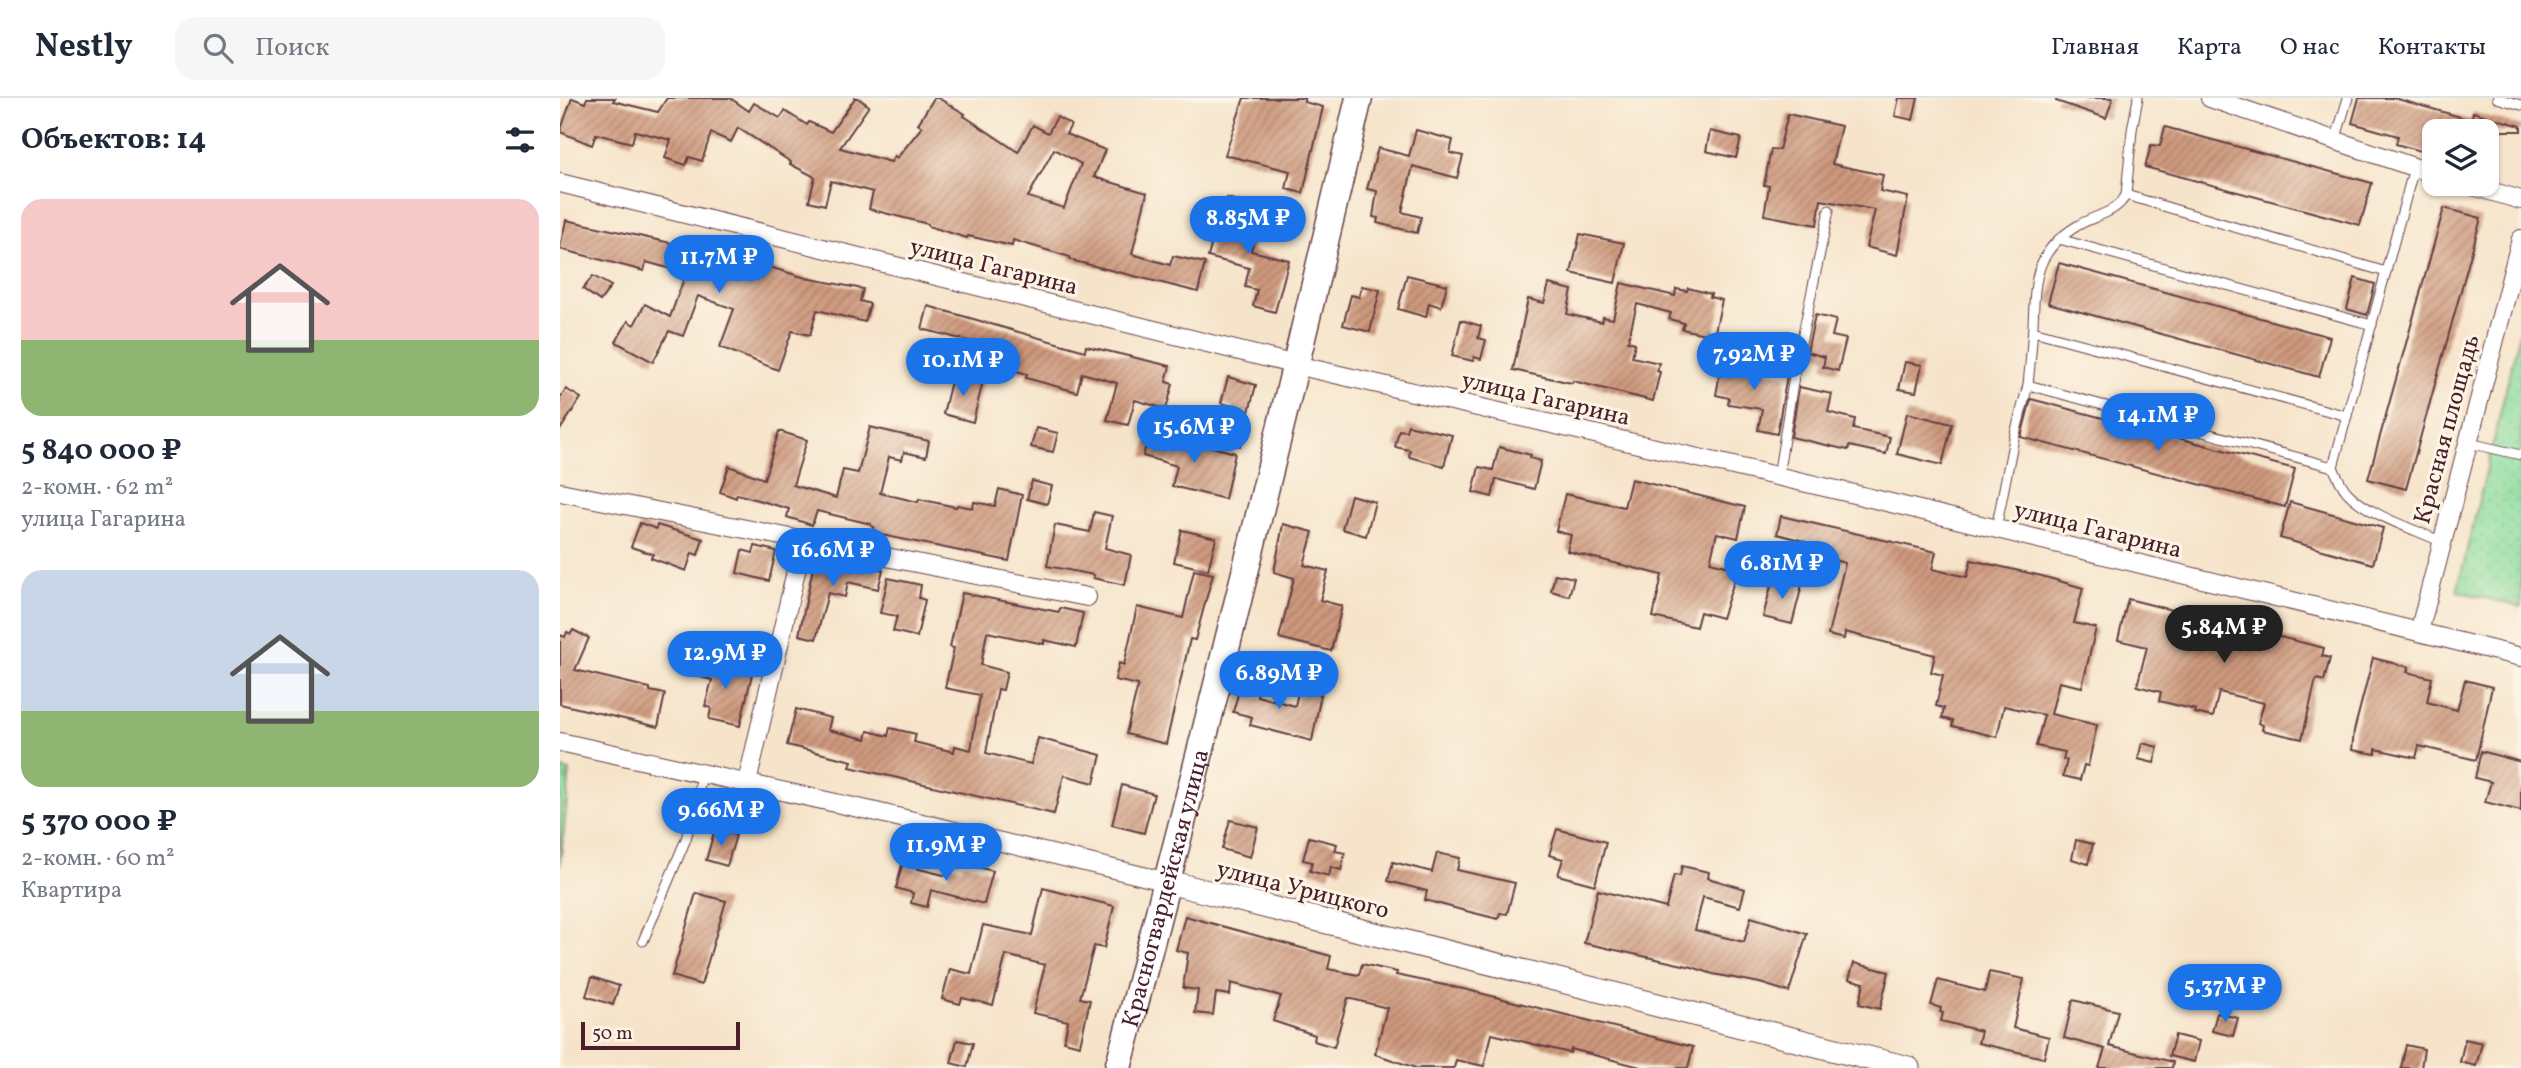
<!DOCTYPE html>
<html lang="ru">
<meta charset="utf-8">
<style>
body{margin:0;font-family:Vollkorn,serif;background:#f6f6f7;color:#1f2937;height:100vh;display:flex;flex-direction:column;font-size:26px;white-space:nowrap}
*{box-sizing:border-box;margin:0}
p{font-size:23px;color:#747a83}
.icon{flex:none;width:38px;height:38px;fill:none;stroke:currentColor;stroke-width:2;stroke-linecap:round;stroke-linejoin:round}
.map{position:relative;flex:1;overflow:hidden}
.sheet{display:flex;flex-direction:column;background:#fff;width:560px}
.sheet>*{flex:none}
.buttons{position:absolute;left:1862px;top:21px;display:grid;gap:14px}
.buttons a{display:grid;place-items:center;width:77px;height:77px;border-radius:14px;background:#fff;box-shadow:0 2px 5px #0004;font-size:35px}
.scale{position:absolute;left:21px;bottom:18px;width:159px;box-sizing:border-box;padding-left:7px;border:4px solid #4a1f2b;border-top:0;font-size:19px;line-height:24px;white-space:nowrap;color:#4a1f2b;-webkit-text-stroke:5px #fcf5e5;paint-order:stroke}
.price{position:absolute;translate:-50% -60px;padding:0 16px;border-radius:24px;background:#1a73e8;color:#fff;font-size:23px;line-height:46px;filter:drop-shadow(0 2px 4px #0008)}
.price::after{content:'';position:absolute;left:50%;top:42px;width:21px;height:16px;margin-left:-10px;background:inherit;clip-path:polygon(0 0,100% 0,50% 100%)}
.price.on{background:#222;color:#fff}
ul{padding:0;list-style:none}
li{display:grid;align-content:center;gap:14px;height:371px;padding:0 21px}
li span{display:grid;place-items:center;height:217px;border-radius:21px;color:#555}
li>.icon{margin-inline-start:auto}
span .icon{width:126px;height:126px;fill:#fffc;stroke-width:1}
li b{font-size:30px}
h2{display:flex;justify-content:space-between;align-items:center;height:84px;padding:0 21px;font-size:30px}
header{display:flex;align-items:center;gap:42px;box-sizing:border-box;height:98px;padding:0 35px;background:#fff;border-bottom:2px solid #e0e1e3}
header strong{font-size:33px}
nav{display:flex;gap:38px;margin-inline-start:auto;font-size:24px}
.search{width:490px;height:63px;background:#f6f6f7;display:flex;align-items:center;gap:18px;box-sizing:border-box;padding:0 24px;border-radius:21px;color:#747a83;font-size:26px}
main{display:flex;flex:1;min-height:0}
.map>svg:first-child{display:block}
.cemetery{fill:url(#cemetery-stones);stroke:#6a7e64;stroke-width:2}
.park{fill:url(#park-dots);stroke:#6a7e64;stroke-width:2}
.building{fill:url(#building-hatch);fill-rule:evenodd}
.lines{fill:none;stroke-linecap:round;stroke-linejoin:round}
.service-casing{stroke:#643d43;stroke-width:11}
.minor-casing{stroke:#643d43;stroke-width:20}
.tertiary-casing{stroke:#643d43;stroke-width:25}
.secondary-casing{stroke:#643d43;stroke-width:29}
.service{stroke:#fff;stroke-width:9}
.minor{stroke:#fff;stroke-width:18}
.tertiary{stroke:#fff;stroke-width:23}
.secondary{stroke:#fff;stroke-width:26}
.labels{text-anchor:middle;stroke-width:6;stroke-linejoin:round;paint-order:stroke}
.street-label{font-size:24px;fill:#4a1f2b;stroke:#fcf5e5}
</style>
<header>
<strong>Nestly</strong>
<div class="search"><svg class="icon" aria-label="search" viewBox="0 0 24 24"><circle cx="10" cy="10" r="6"/><path d="M15 15l6 6"/></svg>Поиск</div>
<nav><a>Главная</a><a>Карта</a><a>О нас</a><a>Контакты</a></nav>
</header>
<main>
<section class="sheet">
<h2>Объектов: 14<svg class="icon" aria-label="filters" viewBox="0 0 24 24"><path d="M4 7h16M4 17h16"/><circle cx="9" cy="7" r="2"/><circle cx="15" cy="17" r="2"/></svg></h2>
<ul>
<li><span style="background:linear-gradient(#f6c9c9 65%,#8fb573 0)"><svg class="icon" aria-label="home" viewBox="0 0 24 24"><path d="M3 11l9-7 9 7M6 9v11h12V9"/></svg></span><div><b>5 840 000 ₽</b><p>2-комн. · 62 m²</p><p>улица Гагарина</p></div></li>
<li><span style="background:linear-gradient(#c9d6e8 65%,#8fb573 0)"><svg class="icon" aria-label="home" viewBox="0 0 24 24"><path d="M3 11l9-7 9 7M6 9v11h12V9"/></svg></span><div><b>5 370 000 ₽</b><p>2-комн. · 60 m²</p><p>Квартира</p></div></li>
</ul>
</section>
<div class="map">
<svg width="1961" height="970" viewBox="0 0 1961 970">
<defs>
<pattern id="cemetery-stones" width="16" height="16" patternUnits="userSpaceOnUse" patternTransform="scale(1.75)"><rect width="16" height="16" fill="#89dc9d"/><path d="M2 7V4a2 2 0 0 1 4 0v3zM10 15v-3a2 2 0 0 1 4 0v3z" fill="#78bc87"/></pattern>
<pattern id="park-dots" width="8" height="8" patternUnits="userSpaceOnUse" patternTransform="scale(1.75)"><rect width="8" height="8" fill="#89dc9d"/><path d="M2 2h.1M6 6h.1" fill="none" stroke="#78bc87" stroke-width="1.8" stroke-linecap="round"/></pattern>
<pattern id="building-hatch" width="6" height="6" patternUnits="userSpaceOnUse" patternTransform="scale(1.75)"><rect width="6" height="6" fill="#ce997d"/><path d="M-1 1l2-2M0 6l6-6M5 7l2-2" fill="none" stroke="#a97c67"/></pattern>
</defs>
<rect width="100%" height="100%" fill="#fcf5e5"/>
<filter id="ink" filterUnits="userSpaceOnUse"><feTurbulence type="fractalNoise" baseFrequency=".0143" numOctaves="2"/><feDisplacementMap in="SourceGraphic" scale="14" xChannelSelector="R" yChannelSelector="G"/><feConvolveMatrix kernelMatrix="1 2 1 2 8 2 1 2 1" color-interpolation-filters="sRGB"/></filter>
<filter id="wash" filterUnits="userSpaceOnUse"><feTurbulence type="fractalNoise" baseFrequency=".00686" numOctaves="4" result="noise"/><feDisplacementMap in="SourceGraphic" scale="28" xChannelSelector="R" yChannelSelector="G"/><feGaussianBlur stdDeviation="1.57" result="paint"/><feColorMatrix in="noise" values="0 0 0 0 0 0 0 0 0 0 0 0 0 0 0 0 0 1.4 0 .05"/><feComposite in="paint" operator="in"/></filter>
<g filter="url(#wash)">
<rect width="100%" height="100%" fill="#f6e4ca"/>
<!-- cemetery -->
<path class="cemetery" d="M0,671L10,673L0,768Z"/>
<!-- park -->
<path class="park" d="M1961,229V509L1897,493Z"/>
<g id="blocks">
<!-- building -->
<g class="building">
<path d="M12,0L25,5L27,0H55L53,3L98,14L107,0H170L189,13L194,5L220,20L225,13L247,27L249,24L271,34L295,0H298L309,8L280,50L331,64L335,58L337,60L362,29L358,26L374,0H378L405,16L404,18L458,54L473,27L488,35L497,19L511,27L506,36L545,52L534,79L587,95L572,156L610,167L613,158L645,165L638,194L510,162V159L453,142L452,148L408,138L407,140L368,128V126L309,111L313,94L271,83L265,107L249,103L255,79L230,66L231,64L178,30L171,44L151,35L142,63L129,59L126,67L105,60L111,42L75,33L72,45L36,36L32,47L0,34ZM494,51L521,66L504,110L468,99Z"/>
<path d="M684,0H744V4L763,9L743,95L726,91L730,73L665,57Z"/>
<path d="M1339,0H1358L1353,22L1335,18Z"/>
<path d="M1496,0H1553L1546,20L1496,3Z"/>
<path d="M1799,0H1834L1911,22L1913,14L1961,28V33H1874V57L1836,46L1838,38L1792,25Z"/>
<path d="M1228,16L1281,28L1272,66L1323,77L1320,93L1348,99L1337,157L1306,149L1315,112L1261,102L1257,127L1204,117L1209,88L1204,87L1211,51L1219,52Z"/>
<path d="M1605,29L1812,85L1800,127L1585,69L1591,47L1600,48Z"/>
<path d="M856,32L893,42L890,55L903,58L897,80L853,68L842,114L861,119L857,135L817,125L818,120L813,119L817,93L807,91L818,50L849,58Z"/>
<path d="M1150,33L1181,40L1176,60L1146,53Z"/>
<path d="M667,100L685,105L681,119L698,124L691,153L729,162L715,214L693,208L697,192L685,189L689,170L648,159L656,129L659,130Z"/>
<path d="M1884,110L1921,120L1846,391L1808,381Z"/>
<path d="M6,122L138,151L195,168L196,165L246,180L303,191L300,203L310,206L305,224L257,212L250,237L232,233L218,272L160,249L174,211L138,198L123,238L109,233L93,264L56,244L68,223L74,227L85,206L110,219L126,175L86,164L84,173L0,151Z"/>
<path d="M1020,136L1064,145L1055,185L1011,175Z"/>
<path d="M1499,165L1770,239L1759,279L1488,205Z"/>
<path d="M847,177L887,187L881,209L869,205L866,219L838,211Z"/>
<path d="M33,178L51,188L40,203L23,191Z"/>
<path d="M1795,180L1815,186L1807,217L1787,211Z"/>
<path d="M1061,185L1115,198L1116,191L1127,193L1128,190L1151,196L1150,199L1162,202L1154,238L1122,231L1124,225L1109,221L1111,215L1077,206L1068,243L1075,245L1072,259L1099,265L1097,273L1100,274L1093,303L1013,283L1012,285L953,272L968,201L984,205L989,186L1012,192L1007,216L1042,224L1043,219L1053,221Z"/>
<path d="M802,188L820,192L810,234L783,227L791,197L799,199Z"/>
<path d="M368,208L525,253L526,248L610,268L606,284L613,286L606,311L575,302L568,327L547,322L557,285L522,275L517,294L466,280L467,276L415,261L420,246L362,231Z"/>
<path d="M1255,217L1276,222L1272,238L1286,241L1278,273L1263,269L1265,259L1247,254Z"/>
<path d="M901,222L921,228L918,240L926,242L921,261L914,259L913,263L892,258Z"/>
<path d="M1162,264L1227,277L1217,336L1198,332L1202,311L1168,306L1169,300L1156,297Z"/>
<path d="M1345,264L1362,267L1356,294L1339,291Z"/>
<path d="M393,275L423,283L413,324L383,316Z"/>
<path d="M668,279L696,287L680,348L663,343L672,308L661,305Z"/>
<path d="M1239,289L1272,296L1268,314L1295,321L1293,331L1330,339L1326,356L1289,348L1288,352L1231,339Z"/>
<path d="M6,291L21,300L0,332V300Z"/>
<path d="M1471,301L1735,371L1725,409L1461,339Z"/>
<path d="M1347,315L1392,326L1382,367L1337,356Z"/>
<path d="M848,327L892,337L884,368L849,359L850,352L835,349L839,332L846,333Z"/>
<path d="M310,329L369,343L366,359L344,354L342,362L329,359L320,395L358,404L359,401L396,409L397,407L413,410L414,404L435,408L439,391L462,397L449,463L312,435L314,429L311,428V426L257,413L252,427L227,419L229,411L177,396L176,400L160,394L169,368L204,381L219,333L247,342L233,387L276,400L283,372L298,375Z"/>
<path d="M476,330L498,335L493,354L471,349Z"/>
<path d="M602,336L675,355L665,401L612,388L617,368L583,358L588,340L599,343Z"/>
<path d="M939,349L971,357L970,360L981,363L974,391L936,381L932,399L913,394L919,369L933,372Z"/>
<path d="M1071,381L1185,409L1178,440L1157,435L1150,464L1178,471L1162,520L1140,514L1136,529L1093,519L1102,477L1007,453L1011,437L996,433L1005,396L1064,409Z"/>
<path d="M472,383L492,388L487,406L467,401Z"/>
<path d="M791,397L815,404L806,438L782,431Z"/>
<path d="M1730,404L1823,430L1813,466L1720,440Z"/>
<path d="M534,414L552,418L545,450L571,457L565,487L533,480L534,477L487,468L495,427L530,434Z"/>
<path d="M1221,418L1376,454L1372,471L1407,479L1411,462L1482,478L1523,490L1514,525L1536,530L1522,589L1499,584L1491,616L1537,627L1528,668L1524,667L1520,682L1503,678L1507,662L1503,661L1505,654L1476,648L1484,617L1444,608L1437,639L1392,628L1393,623L1382,620L1384,610L1376,608L1383,577L1371,574L1375,557L1285,534L1284,541L1268,537L1285,465L1242,454L1244,443L1217,436Z"/>
<path d="M80,425L96,431L97,427L143,441L138,457L132,455L126,473L91,460L93,456L71,449Z"/>
<path d="M723,426L753,434L744,467L768,473L760,502L782,508L771,553L719,540L734,480L714,474Z"/>
<path d="M622,432L656,440L648,472L614,464Z"/>
<path d="M195,448L216,453L209,483L177,475L182,452L193,455Z"/>
<path d="M255,460L277,465L278,461L315,469V470L323,472L318,491L288,484L285,499L268,495L256,541L239,537Z"/>
<path d="M634,472L653,476L635,542L630,541L606,646L566,636L578,587L555,582L559,565L564,567L577,509L623,520Z"/>
<path d="M995,476L1014,480L1009,498L991,493Z"/>
<path d="M328,480L361,487L359,500L365,502L357,539L333,533L337,518L320,515Z"/>
<path d="M1213,480L1242,487L1232,526L1203,519Z"/>
<path d="M402,495L499,514L500,510L523,515L516,549L484,542V546L427,534L421,567L447,574L443,592L438,591L426,655L471,666L478,640L541,657L534,685L504,677L494,716L290,669L292,663L227,647L236,611L271,620L268,632L306,641L308,633L328,638L330,630L356,636L354,644L394,654L395,648L411,652L420,597L385,590L394,550L390,549Z"/>
<path d="M1568,501L1764,550L1762,558L1770,560L1764,583L1757,581L1755,585L1742,641L1702,632L1703,627L1698,625L1704,605L1659,594L1653,619L1635,615L1636,612L1599,603L1601,594L1577,588L1587,549L1558,542Z"/>
<path d="M13,532L29,540L15,572L90,590V593L105,596L98,629L0,606V537L5,539L7,534L11,536Z"/>
<path d="M142,558L158,563L157,567L192,576L180,628L149,621L151,610L145,608L152,582L137,578Z"/>
<path d="M1813,560L1849,569L1847,574L1872,580L1867,604L1897,612L1905,582L1932,589L1916,662L1859,648L1856,660L1816,651V656L1792,652L1794,633Z"/>
<path d="M683,578L701,583L697,598L735,608L739,590L761,596L752,643L690,627L692,619L673,614Z"/>
<path d="M1582,645L1598,649L1594,665L1578,661Z"/>
<path d="M1921,653L1961,664V713L1925,704L1931,684L1915,680Z"/>
<path d="M562,687L594,696L584,735L552,727Z"/>
<path d="M670,722L698,729L690,759L662,751Z"/>
<path d="M155,731L176,737L167,768L146,762Z"/>
<path d="M997,731L1046,744L1035,787L998,777L1003,761L989,757Z"/>
<path d="M749,739L777,746L775,753L785,755L781,772L771,769L769,778L750,773L752,764L743,762Z"/>
<path d="M1516,742L1533,746L1528,766L1512,761Z"/>
<path d="M877,755L900,760L897,772L955,785L947,816L940,815L938,821L898,811L865,802L867,793L828,783L833,764L872,774Z"/>
<path d="M403,765L433,773L424,806L371,792L367,809L351,805L353,795L336,790L342,767L388,778L390,767L402,770Z"/>
<path d="M1122,768L1149,774L1148,780L1185,791L1180,809L1143,799L1135,832L1184,844L1191,819L1247,836L1229,894L1200,885L1153,876L1132,869L1024,845L1038,792L1106,810L1114,777L1120,778Z"/>
<path d="M483,790L554,808L544,850L534,848L520,900L530,902L520,947L504,943L508,923L473,915L485,867L446,857L433,907L402,900L400,906L382,901L390,871L411,876L423,827L472,837Z"/>
<path d="M136,795L166,803L141,887L112,878Z"/>
<path d="M625,818L771,858L768,871L799,877L802,866L837,874L836,877L908,892L1133,949L1128,970H1084L1011,951L1010,955L932,936L924,968L896,962L894,970H856L815,956L827,910L788,900L774,949L754,943L755,937L713,923L721,898L671,885L670,897L656,895L653,917L635,915L638,892L623,890L628,855L616,852Z"/>
<path d="M1294,865L1329,874L1320,911L1299,906L1304,885L1289,881Z"/>
<path d="M1429,874L1464,881L1453,930L1489,939L1484,960L1418,945L1421,933L1381,923L1383,915L1380,914L1381,910L1371,907L1378,882L1425,894Z"/>
<path d="M32,879L59,888L53,907L26,898Z"/>
<path d="M1513,902L1558,913L1549,948L1613,964L1612,970H1539L1545,951L1504,940Z"/>
<path d="M1657,915L1678,920L1673,938L1652,933Z"/>
<path d="M1615,937L1639,943L1634,964L1609,958Z"/>
<path d="M1905,941L1922,945L1916,968L1900,964Z"/>
<path d="M397,942L413,945L407,969L391,965Z"/>
<path d="M1846,947L1864,951L1861,970H1841Z"/>
</g>
</g>
</g>
<g filter="url(#ink)">
<use href="#blocks" fill-opacity="0" stroke="#643d43" stroke-width="2"/>
<g class="lines">
<!-- service casing -->
<g class="service-casing">
<g id="service">
<path d="M1578,0L1572,32L1566,97C1556,116 1534,117 1517,128C1474,154 1475,182 1473,227C1472,247 1470,267 1468,287L1773,369"/>
<path d="M1937,0L1961,7"/>
<path d="M1775,43L1788,0"/>
<path d="M1854,70L1773,369C1777,378 1781,387 1787,394C1808,417 1854,431 1882,444"/>
<path d="M1566,97L1826,174"/>
<path d="M1499,141L1812,227"/>
<path d="M1473,233L1787,318"/>
<path d="M1909,345L1961,357"/>
<path d="M1218,379L1234,278L1269,112"/>
<path d="M1436,431L1454,340L1468,287"/>
<path d="M83,843L126,741L143,675"/>
</g>
</g>
<!-- minor casing -->
<g class="minor-casing">
<g id="minor">
<path d="M1650,0L1874,76"/>
<path d="M0,85L736,267L1290,395L1961,559"/>
<path d="M1906,86L1961,102"/>
<path d="M0,394L527,499"/>
<path d="M1859,534L1961,141"/>
<path d="M0,644L312,713L608,784"/>
<path d="M187,685L243,443"/>
</g>
</g>
<!-- tertiary casing -->
<g class="tertiary-casing">
<path id="tertiary" d="M608,784L1348,970"/>
</g>
<!-- secondary casing -->
<g class="secondary-casing">
<g id="secondary">
<path id="s1" d="M558,970C644,648 723,324 799,0"/>
</g>
</g>
<!-- service -->
<use href="#service" class="service"/>
<!-- minor -->
<use href="#minor" class="minor"/>
<!-- tertiary -->
<use href="#tertiary" class="tertiary"/>
<!-- secondary -->
<use href="#secondary" class="secondary"/>
</g>
</g>
<g class="labels">
<!-- street labels -->
<g class="street-label">
<text transform="translate(434 168) rotate(14)" y="8">улица Гагарина</text>
<text transform="translate(986 300) rotate(13)" y="8">улица Гагарина</text>
<text transform="translate(1886 331) rotate(-75)" y="8">Красная площадь</text>
<text transform="translate(1538 431) rotate(14)" y="8">улица Гагарина</text>
<text dy="8" stroke="none"><textPath href="#s1" startOffset="186">Красногвардейская улица</textPath></text>
<text transform="translate(743 791) rotate(14)" y="8">улица Урицкого</text>
</g>
</g>
</svg>
<div class="buttons">
<a><svg class="icon" aria-label="layers" viewBox="0 0 24 24"><path d="M12 4l9 5-9 5-9-5zM3 14l9 5 9-5"/></svg></a>
</div>
<div class="scale">50 m</div>
<b class="price" style="left:688px;top:158px">8.85M ₽</b>
<b class="price" style="left:159px;top:197px">11.7M ₽</b>
<b class="price" style="left:1194px;top:294px">7.92M ₽</b>
<b class="price" style="left:403px;top:300px">10.1M ₽</b>
<b class="price" style="left:1598px;top:355px">14.1M ₽</b>
<b class="price" style="left:634px;top:367px">15.6M ₽</b>
<b class="price" style="left:273px;top:490px">16.6M ₽</b>
<b class="price" style="left:1222px;top:503px">6.81M ₽</b>
<b class="price on" style="left:1664px;top:567px">5.84M ₽</b>
<b class="price" style="left:165px;top:593px">12.9M ₽</b>
<b class="price" style="left:719px;top:613px">6.89M ₽</b>
<b class="price" style="left:161px;top:750px">9.66M ₽</b>
<b class="price" style="left:386px;top:785px">11.9M ₽</b>
<b class="price" style="left:1665px;top:926px">5.37M ₽</b>
</div>
</main>
